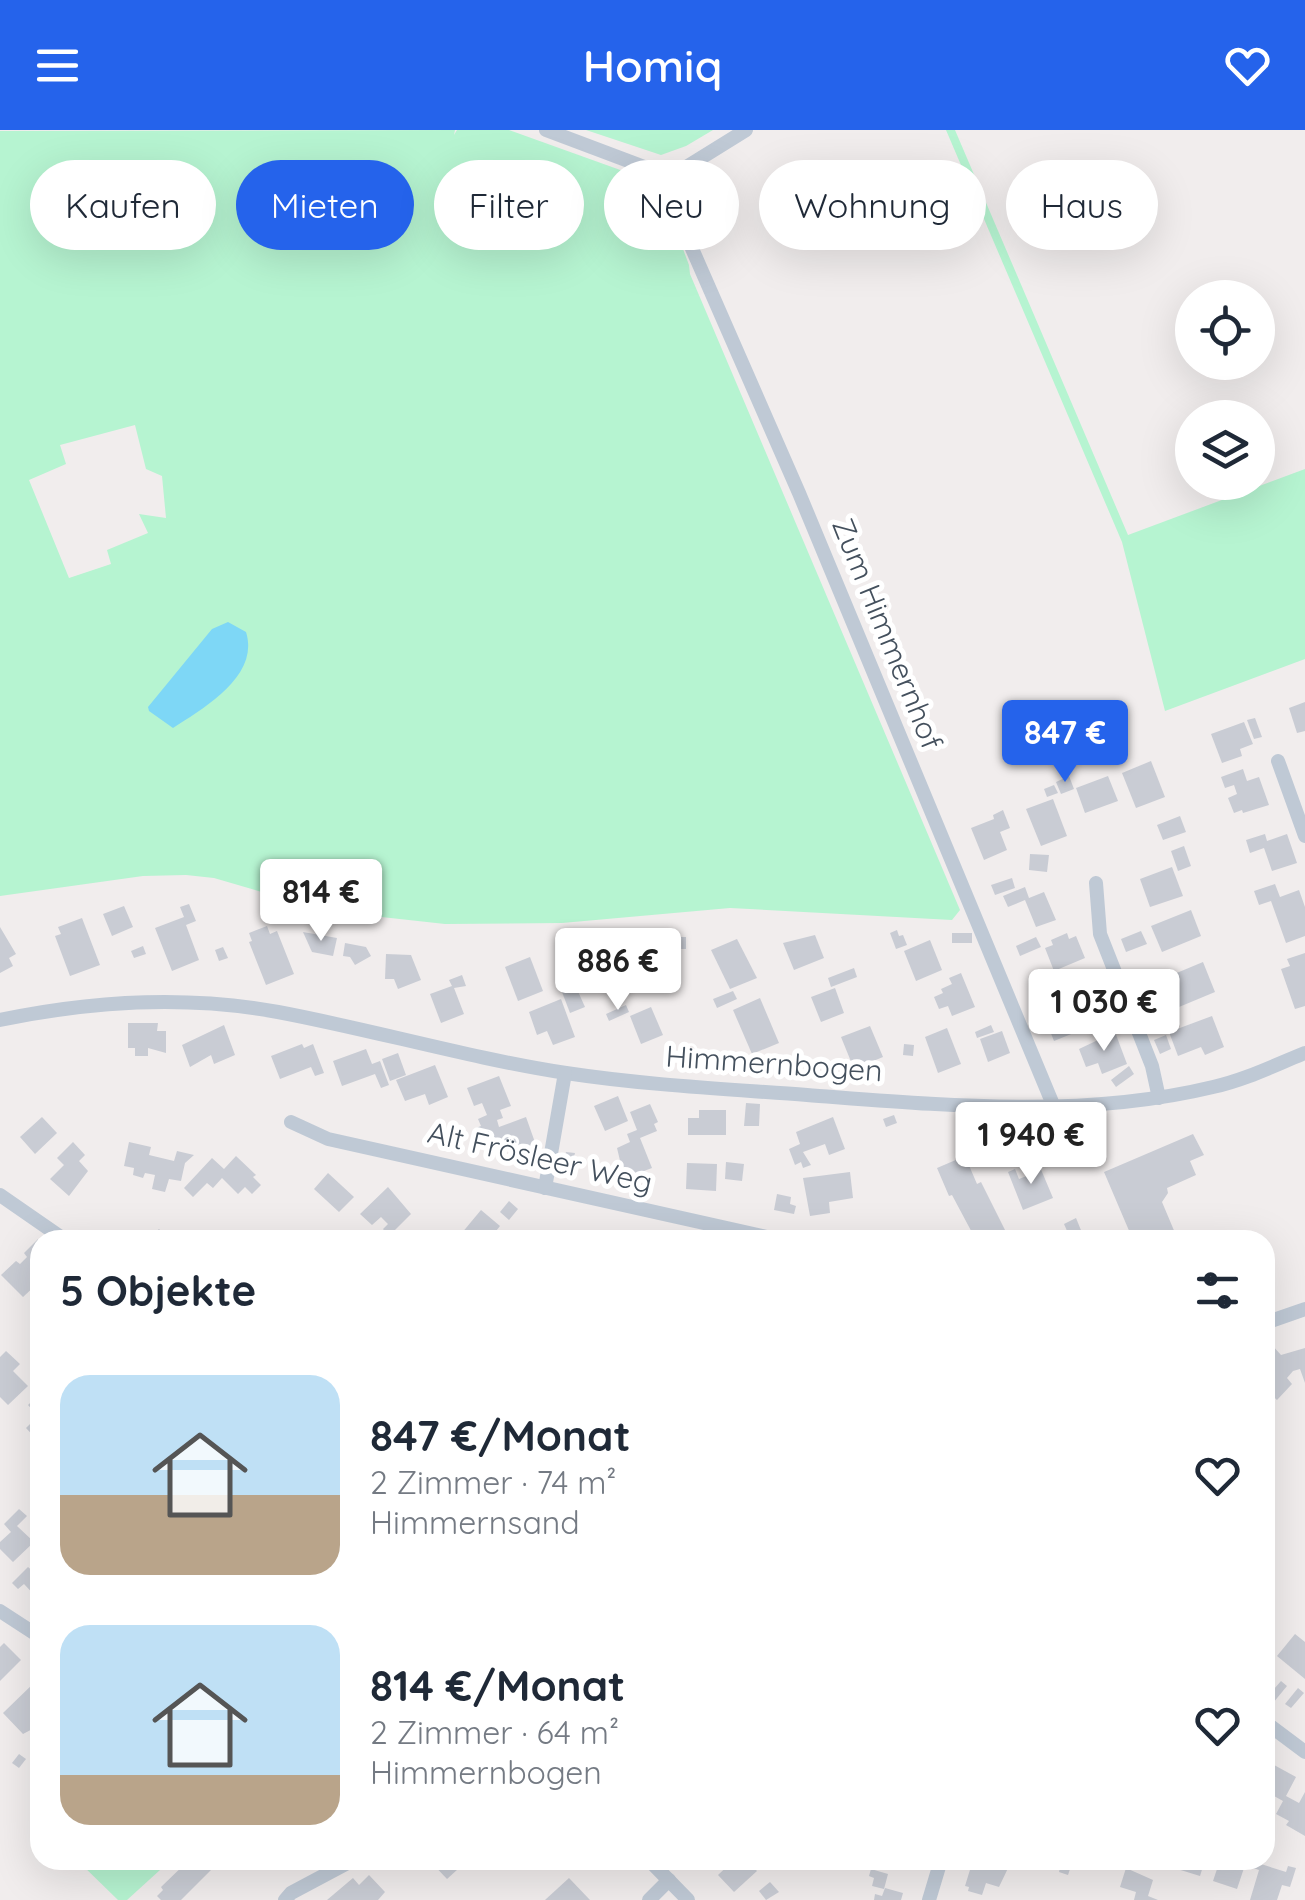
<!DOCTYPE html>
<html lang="de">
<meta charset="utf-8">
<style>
body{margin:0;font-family:Quicksand,sans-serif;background:#f6f6f7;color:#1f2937;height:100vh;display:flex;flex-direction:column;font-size:38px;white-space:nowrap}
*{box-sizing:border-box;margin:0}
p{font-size:32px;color:#747a83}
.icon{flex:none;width:55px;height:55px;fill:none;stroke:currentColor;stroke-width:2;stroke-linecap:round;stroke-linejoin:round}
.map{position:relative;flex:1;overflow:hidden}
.panel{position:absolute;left:30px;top:1100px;width:1245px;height:640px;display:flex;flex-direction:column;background:#fff;border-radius:30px;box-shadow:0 10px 40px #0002}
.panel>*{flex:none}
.guide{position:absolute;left:30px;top:30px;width:1245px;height:90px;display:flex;gap:20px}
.tools{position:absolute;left:1175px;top:150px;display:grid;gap:20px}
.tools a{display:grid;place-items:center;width:100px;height:100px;border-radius:50%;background:#fff;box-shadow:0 10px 40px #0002;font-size:50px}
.price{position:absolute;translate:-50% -85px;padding:0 22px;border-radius:10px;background:#fff;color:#222;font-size:32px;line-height:65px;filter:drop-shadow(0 2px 5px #0008)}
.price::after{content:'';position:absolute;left:50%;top:60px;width:30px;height:22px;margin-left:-15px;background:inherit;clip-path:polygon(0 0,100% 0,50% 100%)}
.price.active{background:#2563eb;color:#fff}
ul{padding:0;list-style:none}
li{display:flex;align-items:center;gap:30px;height:250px;padding:0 30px}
li span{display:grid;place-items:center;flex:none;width:280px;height:200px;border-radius:30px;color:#555}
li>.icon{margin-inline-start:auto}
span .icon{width:120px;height:120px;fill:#fffc;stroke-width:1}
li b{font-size:42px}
h2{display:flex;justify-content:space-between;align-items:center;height:120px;padding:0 30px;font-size:42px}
.pill{padding:0 35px;border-radius:45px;background:#fff;box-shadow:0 10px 40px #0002;font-size:35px;line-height:90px}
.pill.active{background:#2563eb;color:#fff}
header{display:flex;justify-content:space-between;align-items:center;height:130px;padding:0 30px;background:#2563eb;color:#fff;font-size:45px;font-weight:600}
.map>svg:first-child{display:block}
.green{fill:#b6f4d1;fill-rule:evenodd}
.water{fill:#7ed7f6}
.building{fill:#c9ccd4}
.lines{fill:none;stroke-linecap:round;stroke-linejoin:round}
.minor{stroke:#bfc9d5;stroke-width:14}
.labels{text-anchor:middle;stroke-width:10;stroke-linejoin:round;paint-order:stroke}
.street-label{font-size:30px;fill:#44505d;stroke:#fff}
</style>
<header><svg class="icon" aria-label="menu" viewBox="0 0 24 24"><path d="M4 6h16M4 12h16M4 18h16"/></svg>Homiq<svg class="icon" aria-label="heart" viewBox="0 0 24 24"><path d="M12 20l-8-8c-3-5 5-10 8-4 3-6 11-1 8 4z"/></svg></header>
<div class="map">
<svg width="1305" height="1770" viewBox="0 0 1305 1770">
<rect width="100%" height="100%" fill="#f1eded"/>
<!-- green -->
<g class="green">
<path d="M455,0L454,5L457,0H509L637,46C668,61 677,105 689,135L690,144L960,780L952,790L730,778L562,793L445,794L327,781L214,748L186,745L143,746L0,766V1ZM135,295L146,339L162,346L166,388L139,384L148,403L107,420L111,434L69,448L29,350L66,334L60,315Z"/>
<path d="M586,0H713L686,16L661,25Z"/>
<path d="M946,0H955L1128,405L1305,339V529L1165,581L1122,412Z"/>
<path d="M77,1730H171L127,1770H118Z"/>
</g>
<!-- water -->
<path class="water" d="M228,492L246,502C260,546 204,578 173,598L149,581L148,577L212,499Z"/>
<!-- building -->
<g class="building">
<path d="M1305,572V601L1297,603L1289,578Z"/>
<path d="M1255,588L1262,607L1254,609L1247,590Z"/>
<path d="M1244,592L1253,614L1240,619L1242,626L1222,633L1211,604Z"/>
<path d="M1151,631L1165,667L1136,678L1122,643Z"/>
<path d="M1243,639L1247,651L1259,647L1269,675L1243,683L1242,680L1234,683L1228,668L1237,664L1234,655L1225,658L1221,647Z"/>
<path d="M1069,646L1074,659L1061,664L1056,652Z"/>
<path d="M1108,646L1118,671L1085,683L1076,658Z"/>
<path d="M1054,655L1058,663L1047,667L1044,659Z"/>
<path d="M1053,669L1067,706L1041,716L1026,679Z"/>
<path d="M1003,680L1010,698L1000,702L1007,720L984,730L971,698L994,689L993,685Z"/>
<path d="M1180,686L1186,702L1163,710L1157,695Z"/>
<path d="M1265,704L1267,711L1287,704L1297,733L1272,741L1264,718L1250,723L1246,710Z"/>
<path d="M1184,716L1191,736L1178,741L1171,721Z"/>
<path d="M1030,724L1049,725L1047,742L1029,740Z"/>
<path d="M1172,737L1183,766L1150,777L1140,749Z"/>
<path d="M1012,748L1015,758L995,765L991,755Z"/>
<path d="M1275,754L1280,767L1299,760L1305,777V806L1286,813L1271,771L1259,775L1254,761Z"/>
<path d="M1025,757L1029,768L1044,762L1056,790L1036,797L1025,770L1008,777L1003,766Z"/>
<path d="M189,774L196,791L186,795L199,830L172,841L155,798L184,787L180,777Z"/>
<path d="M124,776L133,797L112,806L103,784Z"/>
<path d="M1191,780L1201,806L1162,822L1151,796Z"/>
<path d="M82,788L100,835L70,846L55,806L61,804L58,797Z"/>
<path d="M267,796L270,804L277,801L294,844L266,855L249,812L252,811L249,803Z"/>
<path d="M0,797L16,824L9,828L13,836L0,843Z"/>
<path d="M897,800L899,806L903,805L907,815L896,819L890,803Z"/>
<path d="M1141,801L1147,814L1126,822L1121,809Z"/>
<path d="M303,802L337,808L333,826L312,822Z"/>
<rect x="952" y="803" width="20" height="10"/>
<path d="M1067,803L1069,809L1076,806L1085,828L1054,841L1045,818L1053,815L1051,810Z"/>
<path d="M815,805L824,828L794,840L783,813Z"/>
<path d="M676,807H686V819H677Z"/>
<path d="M1036,807L1041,817L1020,826L1016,816Z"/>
<path d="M643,809L655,840L632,849L635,859L614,867L602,836L625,827L621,818Z"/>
<path d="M737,809L757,848L730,859L711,820Z"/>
<path d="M930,810L942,840L916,851L904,821Z"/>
<path d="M345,813L366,817L371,826L355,835L350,827L343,826Z"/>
<path d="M143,816L146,824L134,828L131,821Z"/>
<path d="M223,817L228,828L219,831L215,820Z"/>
<path d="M573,821L580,841L566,846L559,826Z"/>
<path d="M1305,823V876L1295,879L1281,839L1290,836L1287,829Z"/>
<path d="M386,824L411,825L421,850L398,859L394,849H385Z"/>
<path d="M530,827L543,861L518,871L505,837Z"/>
<path d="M661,829L670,830L669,841L660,839Z"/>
<path d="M1203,832L1215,862L1179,877L1167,847Z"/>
<path d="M854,838L857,847L831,857L828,848Z"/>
<path d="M961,843L975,877L952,886L948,876L939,879L934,867L943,863L941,859L952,854L949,848Z"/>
<path d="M462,845L466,856L454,858L464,884L441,893L430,864L452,856L449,850Z"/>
<path d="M1163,849L1168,862L1148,871L1143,857Z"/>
<path d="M576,857L585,877L570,883L562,862Z"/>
<path d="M835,858L844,883L821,892L811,867Z"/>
<path d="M733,861L737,869L717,878L713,869Z"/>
<path d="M1078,866L1091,896L1054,911L1042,881Z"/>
<path d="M760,868L779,913L752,924L733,880Z"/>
<path d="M561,869L575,907L553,915L547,901L537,905L529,882Z"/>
<path d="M626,875L629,882L609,891L606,884Z"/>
<path d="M651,877L663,905L641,914L630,886Z"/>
<path d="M1212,886L1224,917L1205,925L1201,917L1178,926L1169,902Z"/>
<path d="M128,893H158L157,901H166V923L148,918V926H135V918H128Z"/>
<path d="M224,895L235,925L214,934L211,925L190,937L182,915Z"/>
<path d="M991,895L994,902L977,908L975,902Z"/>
<path d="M870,896L883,927L854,939L841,907Z"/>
<path d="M947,898L961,934L938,943L925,907Z"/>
<path d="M1002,901L1010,923L988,932L980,909Z"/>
<path d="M1115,902L1127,934L1102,944L1098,933L1086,937L1079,919Z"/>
<path d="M1166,905L1171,919L1160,924L1154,910Z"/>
<path d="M302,914L304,918L313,914L324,943L315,946L311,937L280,949L271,926Z"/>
<path d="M904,914L914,915L913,926L903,925Z"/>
<path d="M366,919L372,934L380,931L389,955L381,958L375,944L342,956L333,931Z"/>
<path d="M398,923L406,945L390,951L382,929Z"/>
<path d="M435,935L448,967L429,975L425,964L405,971L396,950Z"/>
<path d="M1129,936L1134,944L1116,957L1111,950Z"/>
<path d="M499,946L511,976L500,980L503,988L497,990L499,997L526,987L537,1018L518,1025L514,1014L497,1020L491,1004L480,1008L476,998L481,996L478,989L487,985L482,973L474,976L467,958Z"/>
<path d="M618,966L628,991L605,1001L594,976Z"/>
<path d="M746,973L760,974L759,996H744Z"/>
<path d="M650,974L658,992L654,994L657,1001L640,1008L652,1038L628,1047L625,1037L622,1039L617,1018L630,1012L627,1004L637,1000L630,982Z"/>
<path d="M699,980H726V1005H688V988H699Z"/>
<path d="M894,985L897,993L886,997L883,989Z"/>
<path d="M42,987L57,1003L35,1024L20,1007Z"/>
<path d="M833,987L845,1019L829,1025L825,1014L803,1022L811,1035L803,1038L801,1032L795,1035L789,1019L800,1014L796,1002Z"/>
<path d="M1193,1004L1204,1025L1190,1031L1196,1045L1167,1058L1168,1063L1162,1072L1178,1110H1133L1104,1042Z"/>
<path d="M73,1012L85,1025L79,1031L88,1041L69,1066L50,1049L64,1035L57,1028Z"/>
<path d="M129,1012L151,1017L149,1025L174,1031L177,1021L194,1025L185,1033L181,1051L169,1049L165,1062L152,1059L155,1045L145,1043L143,1048L133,1045L134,1038L124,1036Z"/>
<path d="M566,1022L575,1023L571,1039L562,1037Z"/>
<path d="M236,1026L256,1045L253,1047L261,1055L252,1064L245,1057L238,1064L222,1048L213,1058L207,1053L193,1067L184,1058L212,1028L224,1039Z"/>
<path d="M965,1026L977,1054L981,1052L1009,1108L976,1110L952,1065L949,1066L937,1038Z"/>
<path d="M1037,1030L1053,1068L1023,1080L1008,1042L1015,1039L1019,1049L1034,1043L1030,1033Z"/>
<path d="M726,1032L744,1034L742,1051L725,1049Z"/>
<path d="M687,1033L717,1034L716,1061L686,1059Z"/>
<path d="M850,1042L853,1068L829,1072L830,1083L810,1086L803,1048Z"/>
<path d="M328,1043L354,1067L339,1082L314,1059Z"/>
<path d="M388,1057L411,1084L392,1103L399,1110H381L387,1104L383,1099L388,1094L381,1087L372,1095L360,1084Z"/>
<path d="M777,1064L791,1067L790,1074L796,1076L794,1084L774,1080Z"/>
<path d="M509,1071L518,1079L509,1090L500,1082Z"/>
<path d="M481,1080L500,1096L489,1110H469L461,1104Z"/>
<path d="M1076,1088L1085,1110H1071L1064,1094Z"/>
<path d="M159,1099L169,1110H147Z"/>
<path d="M1046,1101L1050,1110H1025Z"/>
<path d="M38,1109L40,1142L34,1148L38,1153L23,1167L1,1145L16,1131L20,1134L27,1127L24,1123Z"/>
<path d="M1272,1215L1281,1225L1305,1218V1253L1300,1239L1293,1241L1287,1248L1292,1254L1277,1270L1265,1259V1222Z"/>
<path d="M6,1221L20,1234L13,1241L28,1256L8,1275L0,1267V1227Z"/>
<path d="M40,1263V1313L26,1298L38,1286L28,1275Z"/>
<path d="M19,1379L27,1386L17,1396L34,1412L13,1432L0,1419V1412L11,1402L4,1394Z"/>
<path d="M28,1437L35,1443L40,1438V1471L24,1454L18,1459L12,1453Z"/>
<path d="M1265,1496L1275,1505L1265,1516Z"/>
<path d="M1295,1504L1305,1512V1549L1277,1526Z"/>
<path d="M4,1513L21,1530L0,1551V1517Z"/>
<path d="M40,1540V1595L23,1604L3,1583L36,1551L33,1548Z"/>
<path d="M1281,1551L1287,1556L1273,1573L1266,1568Z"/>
<path d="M1298,1558L1304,1563L1291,1578L1285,1574Z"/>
<path d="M19,1624L26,1629L19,1638L12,1633Z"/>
<path d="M1265,1630L1296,1647L1286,1666L1299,1673L1305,1662V1706L1286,1695L1289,1691L1276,1684L1283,1671L1265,1661Z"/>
<path d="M189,1730H205L213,1738L181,1770H161L157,1766L163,1760L161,1757Z"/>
<path d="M230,1730H251L240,1740Z"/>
<path d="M429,1730H468L447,1749Z"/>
<path d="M734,1730H747L757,1741L734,1762L718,1745Z"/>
<path d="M882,1730H903L900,1739L881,1734Z"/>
<path d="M973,1730H1034L1031,1740L1010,1734L999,1757L986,1753L982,1765L968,1761L969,1757L965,1756Z"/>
<path d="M1177,1730H1205L1200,1746L1174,1738Z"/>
<path d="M1220,1730H1262L1261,1734L1286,1742L1288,1736L1296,1738L1290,1757L1282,1755L1277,1770H1250L1259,1740L1245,1735L1237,1759L1213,1751Z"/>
<path d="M1061,1733L1071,1736L1068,1745L1059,1742Z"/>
<path d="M1126,1738L1153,1750L1148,1766L1158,1770H1134L1136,1762L1120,1757Z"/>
<path d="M871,1739L888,1744L884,1759L872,1756L874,1748L869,1746Z"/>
<path d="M369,1745L385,1762L378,1770H327L353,1748L359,1755Z"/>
<path d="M569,1748L590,1770H545Z"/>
<path d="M770,1752L779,1762L766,1770L759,1761Z"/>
<path d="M885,1758L903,1763L901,1770H874L875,1764L882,1766Z"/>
</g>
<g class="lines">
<!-- minor -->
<g class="minor">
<path d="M546,0L647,38L673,53"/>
<path d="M673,53L672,64L683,98L799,363L1054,977"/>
<path d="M673,53L680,41L746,0"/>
<path d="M1278,631L1305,706"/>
<path d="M1096,753L1100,804L1152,936L1159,968"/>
<path d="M0,890C91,871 185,865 278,882C374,900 469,928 566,943C645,955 727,959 807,965C941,975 1081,989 1213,957C1245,950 1275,935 1305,923"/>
<path d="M291,992L328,1009L780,1110"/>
<path d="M545,1058L565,943"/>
<path d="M0,1065L65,1110"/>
<path d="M1265,1193L1305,1179"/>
<path d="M0,1481L40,1507"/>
<path d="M1265,1592L1305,1622"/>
<path d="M649,1730L688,1770"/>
<path d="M285,1770L291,1763L353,1730"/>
<path d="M649,1770L669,1750"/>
<path d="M929,1770L941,1730"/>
</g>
</g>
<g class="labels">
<!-- street labels -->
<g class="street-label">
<text transform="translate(887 504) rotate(68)" y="10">Zum Himmernhof</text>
<text transform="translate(774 934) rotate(4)" y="10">Himmernbogen</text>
<text transform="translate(540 1028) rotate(13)" y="10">Alt Frösleer Weg</text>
</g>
</g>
</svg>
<div class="tools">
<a><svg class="icon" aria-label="locate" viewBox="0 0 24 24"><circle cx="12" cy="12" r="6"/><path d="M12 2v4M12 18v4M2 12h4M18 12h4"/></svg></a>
<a><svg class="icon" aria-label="layers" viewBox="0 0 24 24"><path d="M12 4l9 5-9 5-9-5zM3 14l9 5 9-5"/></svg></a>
</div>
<b class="price active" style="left:1065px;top:655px">847 €</b>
<b class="price" style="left:321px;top:814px">814 €</b>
<b class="price" style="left:618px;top:883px">886 €</b>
<b class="price" style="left:1104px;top:924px">1 030 €</b>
<b class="price" style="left:1031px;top:1057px">1 940 €</b>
<div class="guide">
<a class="pill">Kaufen</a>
<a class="pill active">Mieten</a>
<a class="pill">Filter</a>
<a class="pill">Neu</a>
<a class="pill">Wohnung</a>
<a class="pill">Haus</a>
</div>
<section class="panel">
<h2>5 Objekte<svg class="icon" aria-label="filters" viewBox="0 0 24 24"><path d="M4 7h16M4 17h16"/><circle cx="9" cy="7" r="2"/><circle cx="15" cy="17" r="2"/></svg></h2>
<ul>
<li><span style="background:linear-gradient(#bfe0f5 60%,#b9a48a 0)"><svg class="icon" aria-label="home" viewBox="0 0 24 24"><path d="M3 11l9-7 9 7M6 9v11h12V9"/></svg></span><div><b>847 €/Monat</b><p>2 Zimmer · 74 m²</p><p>Himmernsand</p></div><svg class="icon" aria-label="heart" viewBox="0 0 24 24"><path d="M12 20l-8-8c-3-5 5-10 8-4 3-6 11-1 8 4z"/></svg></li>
<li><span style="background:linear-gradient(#bfe0f5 75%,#b9a48a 0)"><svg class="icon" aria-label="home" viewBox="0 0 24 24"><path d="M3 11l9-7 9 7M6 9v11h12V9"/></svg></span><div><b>814 €/Monat</b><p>2 Zimmer · 64 m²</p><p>Himmernbogen</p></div><svg class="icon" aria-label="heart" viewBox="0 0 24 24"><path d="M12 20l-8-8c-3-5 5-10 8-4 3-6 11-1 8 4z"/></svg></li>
</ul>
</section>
</div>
